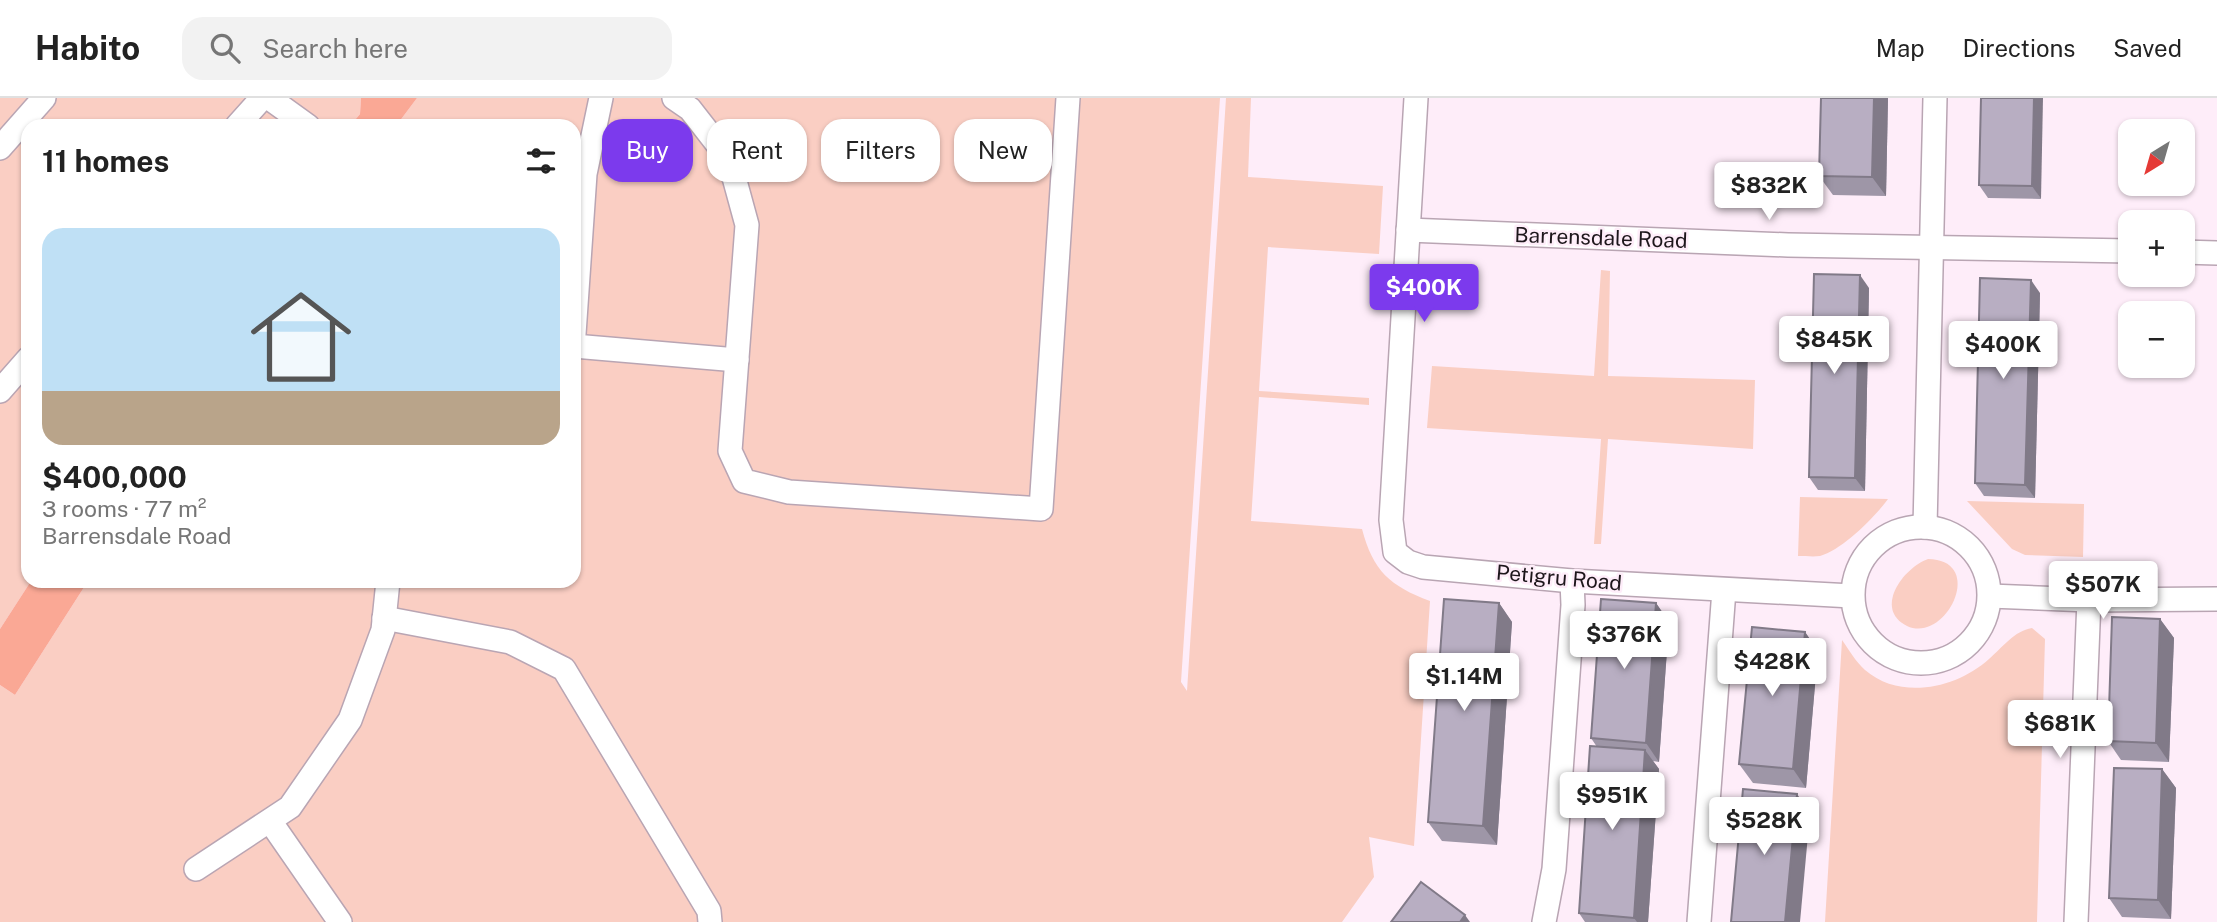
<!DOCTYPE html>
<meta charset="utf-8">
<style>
body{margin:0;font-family:"Public Sans",sans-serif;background:#f2f2f2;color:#222;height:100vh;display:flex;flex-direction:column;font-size:26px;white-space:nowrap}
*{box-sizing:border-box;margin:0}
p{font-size:23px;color:#767676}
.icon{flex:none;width:38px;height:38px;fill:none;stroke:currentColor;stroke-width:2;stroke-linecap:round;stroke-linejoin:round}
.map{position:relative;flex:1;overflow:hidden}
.drawer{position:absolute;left:21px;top:21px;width:560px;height:469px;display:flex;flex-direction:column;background:#fff;border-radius:21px;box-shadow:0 2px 5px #0004}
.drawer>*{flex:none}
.guide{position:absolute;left:602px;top:21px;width:665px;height:63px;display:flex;gap:14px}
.needle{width:46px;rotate:217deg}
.fabs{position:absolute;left:2118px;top:21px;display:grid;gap:14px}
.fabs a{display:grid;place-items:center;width:77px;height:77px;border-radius:14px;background:#fff;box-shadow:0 2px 5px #0004;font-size:35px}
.price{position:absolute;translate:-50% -60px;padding:0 16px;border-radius:7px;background:#fff;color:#222;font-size:23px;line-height:46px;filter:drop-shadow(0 2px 4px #0008)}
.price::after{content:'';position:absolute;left:50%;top:42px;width:21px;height:16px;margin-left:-10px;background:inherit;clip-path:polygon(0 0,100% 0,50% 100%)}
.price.active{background:#7c3aed;color:#fff}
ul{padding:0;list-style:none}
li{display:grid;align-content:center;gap:14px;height:371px;padding:0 21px}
li span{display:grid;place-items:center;height:217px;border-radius:21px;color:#555}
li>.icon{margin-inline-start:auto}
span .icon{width:126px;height:126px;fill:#fffc;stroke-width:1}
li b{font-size:30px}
h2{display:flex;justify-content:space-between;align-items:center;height:84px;padding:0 21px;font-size:30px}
.tag{padding:0 24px;border-radius:21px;background:#fff;box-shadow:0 2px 5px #0004;font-size:24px;line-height:63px}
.tag.active{background:#7c3aed;color:#fff}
header{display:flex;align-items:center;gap:42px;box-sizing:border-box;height:98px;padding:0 35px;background:#fff;border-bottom:2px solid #e0e0e0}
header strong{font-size:33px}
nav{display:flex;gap:38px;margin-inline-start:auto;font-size:24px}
.search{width:490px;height:63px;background:#f2f2f2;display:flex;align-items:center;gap:18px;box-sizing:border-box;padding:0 24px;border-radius:21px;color:#767676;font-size:26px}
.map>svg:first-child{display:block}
.green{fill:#facec3}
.forest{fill:#faa895}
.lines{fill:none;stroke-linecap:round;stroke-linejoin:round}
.minor-casing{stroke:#b9a5b3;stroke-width:26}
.minor{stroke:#fff;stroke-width:23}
.wall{fill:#9e96a7}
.shaded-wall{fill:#817a88}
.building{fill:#b8aec2;stroke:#817a88;stroke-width:2}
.labels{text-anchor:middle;stroke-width:5;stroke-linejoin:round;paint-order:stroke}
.street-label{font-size:21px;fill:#1d161b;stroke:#feedf9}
</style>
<header>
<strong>Habito</strong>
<div class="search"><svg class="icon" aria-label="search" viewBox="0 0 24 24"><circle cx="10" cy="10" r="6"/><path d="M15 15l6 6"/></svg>Search here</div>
<nav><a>Map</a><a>Directions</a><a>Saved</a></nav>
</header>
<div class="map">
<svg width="2217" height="824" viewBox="0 0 2217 824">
<rect width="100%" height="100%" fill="#feedf9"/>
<!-- green -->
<g class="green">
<path d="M0,0H361L360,16L350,28H28V483H31L0,531Z"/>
<path d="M417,0H1220L1181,584L1187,593L1226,0H1251L1248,79L1383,88L1379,156L1268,149L1259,293L1369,300V307L1259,299L1251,423L1362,431C1373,473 1390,488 1430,503L1414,748L1369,739L1374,779L1342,824H0V587L15,597L88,483H574V28H396Z"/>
<path d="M1601,172L1610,173L1608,278L1755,282L1753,351L1608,341L1601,446H1594L1601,341L1427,330L1432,268L1594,278Z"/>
<path d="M1800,399L1888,401C1875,419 1842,452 1820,458C1813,459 1806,458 1798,458Z"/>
<path d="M1967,403L2084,406L2083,459L2025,457L2012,451Z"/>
<path d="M1928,461C1987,462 1946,546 1907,528C1873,511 1903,470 1928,461Z"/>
<path d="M2032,530L2045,541L2037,824H1825L1842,542C1849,552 1856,564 1865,572C1901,603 1957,590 1989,561C2003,549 2014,533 2032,530Z"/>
</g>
<!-- forest -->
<g class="forest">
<path d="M361,0H417L396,28H350L360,16Z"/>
<path d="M31,483H88L15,597L0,587V531Z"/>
</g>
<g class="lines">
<!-- minor casing -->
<g class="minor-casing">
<g id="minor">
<path d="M269,0L308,28"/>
<path d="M674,0L690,11L729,61L747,127L730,353L744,383L789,394L1041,411L1068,0"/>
<path d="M1416,0L1391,422L1395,454L1408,464L1423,469L1572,483L1852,498"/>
<path d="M237,28L262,0"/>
<path d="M0,50L44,0"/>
<path d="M1408,132L1788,147L2130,153"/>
<path d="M2182,154L2217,155"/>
<path d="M574,236L585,76L601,0"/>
<path d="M574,248L737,262"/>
<path d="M0,293L28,261"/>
<circle cx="1921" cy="497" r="68"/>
<path d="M1925,429L1935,0"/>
<path d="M1990,498L2089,502L2217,501"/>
<path d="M384,520L510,544L564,571L709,813L710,824"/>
<path d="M270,723L340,824"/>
<path d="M196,771L290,709L350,622L383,532L388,483"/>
<path d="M1544,824L1554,771L1573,507L1572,483"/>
<path d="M1699,824L1724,492"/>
<path d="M2076,824L2089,502"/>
</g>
</g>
<!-- minor -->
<use href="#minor" class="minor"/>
</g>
<!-- wall -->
<g class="wall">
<path d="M1821,0H1888L1886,98L1833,97L1819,78Z"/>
<path d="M1981,0L2041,101L1988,100L1979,87Z"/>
<path d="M1869,190L1865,393L1818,392L1809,379Z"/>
<path d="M2040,195L2035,400L1984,398L1975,385Z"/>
<path d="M1499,505L1512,524L1497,747L1442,743L1428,724Z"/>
<path d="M1656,505L1669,524L1659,664L1653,663L1659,671L1648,824H1585L1579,815L1597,649L1591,640Z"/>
<path d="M2160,521L2174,540L2169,664L2121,662L2108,643Z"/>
<path d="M1805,534L1818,553L1806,690L1753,685L1739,666Z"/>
<path d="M2162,671L2176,690L2171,821L2122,819L2109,800Z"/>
</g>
<!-- shaded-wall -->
<g class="shaded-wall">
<path d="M1874,0H1888L1886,98L1872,79Z"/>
<path d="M2034,0H2043L2041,101L2032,88Z"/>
<path d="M1860,177L1869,190L1865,393L1855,380Z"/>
<path d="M2031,182L2040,195L2035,400L2025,387Z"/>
<path d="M1499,505L1512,524L1497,747L1483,728Z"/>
<path d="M1656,505L1669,524L1659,664L1646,645Z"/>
<path d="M2160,521L2174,540L2169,664L2156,645Z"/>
<path d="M1805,534L1818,553L1806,690L1793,671Z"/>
<path d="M1645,652L1659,671L1648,824H1637L1634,820Z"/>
<path d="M2162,671L2176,690L2171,821L2158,802Z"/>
<path d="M1797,696L1810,715L1800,824H1785Z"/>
<path d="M1465,817L1470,824H1460Z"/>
</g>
<!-- building -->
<g class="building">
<path d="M1821,0H1874L1872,79L1819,78Z"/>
<path d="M1981,0H2034L2032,88L1979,87Z"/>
<path d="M1814,176L1860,177L1855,380L1809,379Z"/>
<path d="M1980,180L2031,182L2025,387L1975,385Z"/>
<path d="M1444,501L1499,505L1483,728L1428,724Z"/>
<path d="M1601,501L1656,505L1646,645L1591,640Z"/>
<path d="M2112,519L2160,521L2156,645L2108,643Z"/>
<path d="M1752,529L1805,534L1793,671L1739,666Z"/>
<path d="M1590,648L1645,652L1634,820L1579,815Z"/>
<path d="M2114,670L2162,671L2158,802L2109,800Z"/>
<path d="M1743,691L1797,696L1785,824H1731Z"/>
<path d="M1421,784L1465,817L1460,824H1391Z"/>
</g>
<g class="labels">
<!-- street labels -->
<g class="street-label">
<text transform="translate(1601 140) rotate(2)" y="7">Barrensdale Road</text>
<text transform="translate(1559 480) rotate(5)" y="7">Petigru Road</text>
</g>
</g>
</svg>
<div class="fabs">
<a><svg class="needle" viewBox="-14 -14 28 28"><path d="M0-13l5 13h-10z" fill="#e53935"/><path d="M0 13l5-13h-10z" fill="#767676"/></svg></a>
<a>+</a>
<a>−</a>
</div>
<b class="price" style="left:1769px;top:124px">$832K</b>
<b class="price active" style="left:1424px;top:226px">$400K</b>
<b class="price" style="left:1834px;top:278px">$845K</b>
<b class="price" style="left:2003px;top:283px">$400K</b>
<b class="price" style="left:2103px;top:523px">$507K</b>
<b class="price" style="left:1624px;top:573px">$376K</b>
<b class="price" style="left:1772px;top:600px">$428K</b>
<b class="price" style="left:1464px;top:615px">$1.14M</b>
<b class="price" style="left:2060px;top:662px">$681K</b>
<b class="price" style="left:1612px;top:734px">$951K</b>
<b class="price" style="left:1764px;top:759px">$528K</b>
<div class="guide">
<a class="tag active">Buy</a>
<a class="tag">Rent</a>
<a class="tag">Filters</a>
<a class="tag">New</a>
</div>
<section class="drawer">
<h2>11 homes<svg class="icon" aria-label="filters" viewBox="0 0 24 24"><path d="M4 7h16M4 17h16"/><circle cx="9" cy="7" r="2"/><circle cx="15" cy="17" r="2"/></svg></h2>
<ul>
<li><span style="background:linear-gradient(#bfe0f5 75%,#b9a48a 0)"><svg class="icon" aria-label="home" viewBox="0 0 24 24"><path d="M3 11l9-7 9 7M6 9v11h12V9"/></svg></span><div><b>$400,000</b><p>3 rooms · 77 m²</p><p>Barrensdale Road</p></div></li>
</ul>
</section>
</div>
